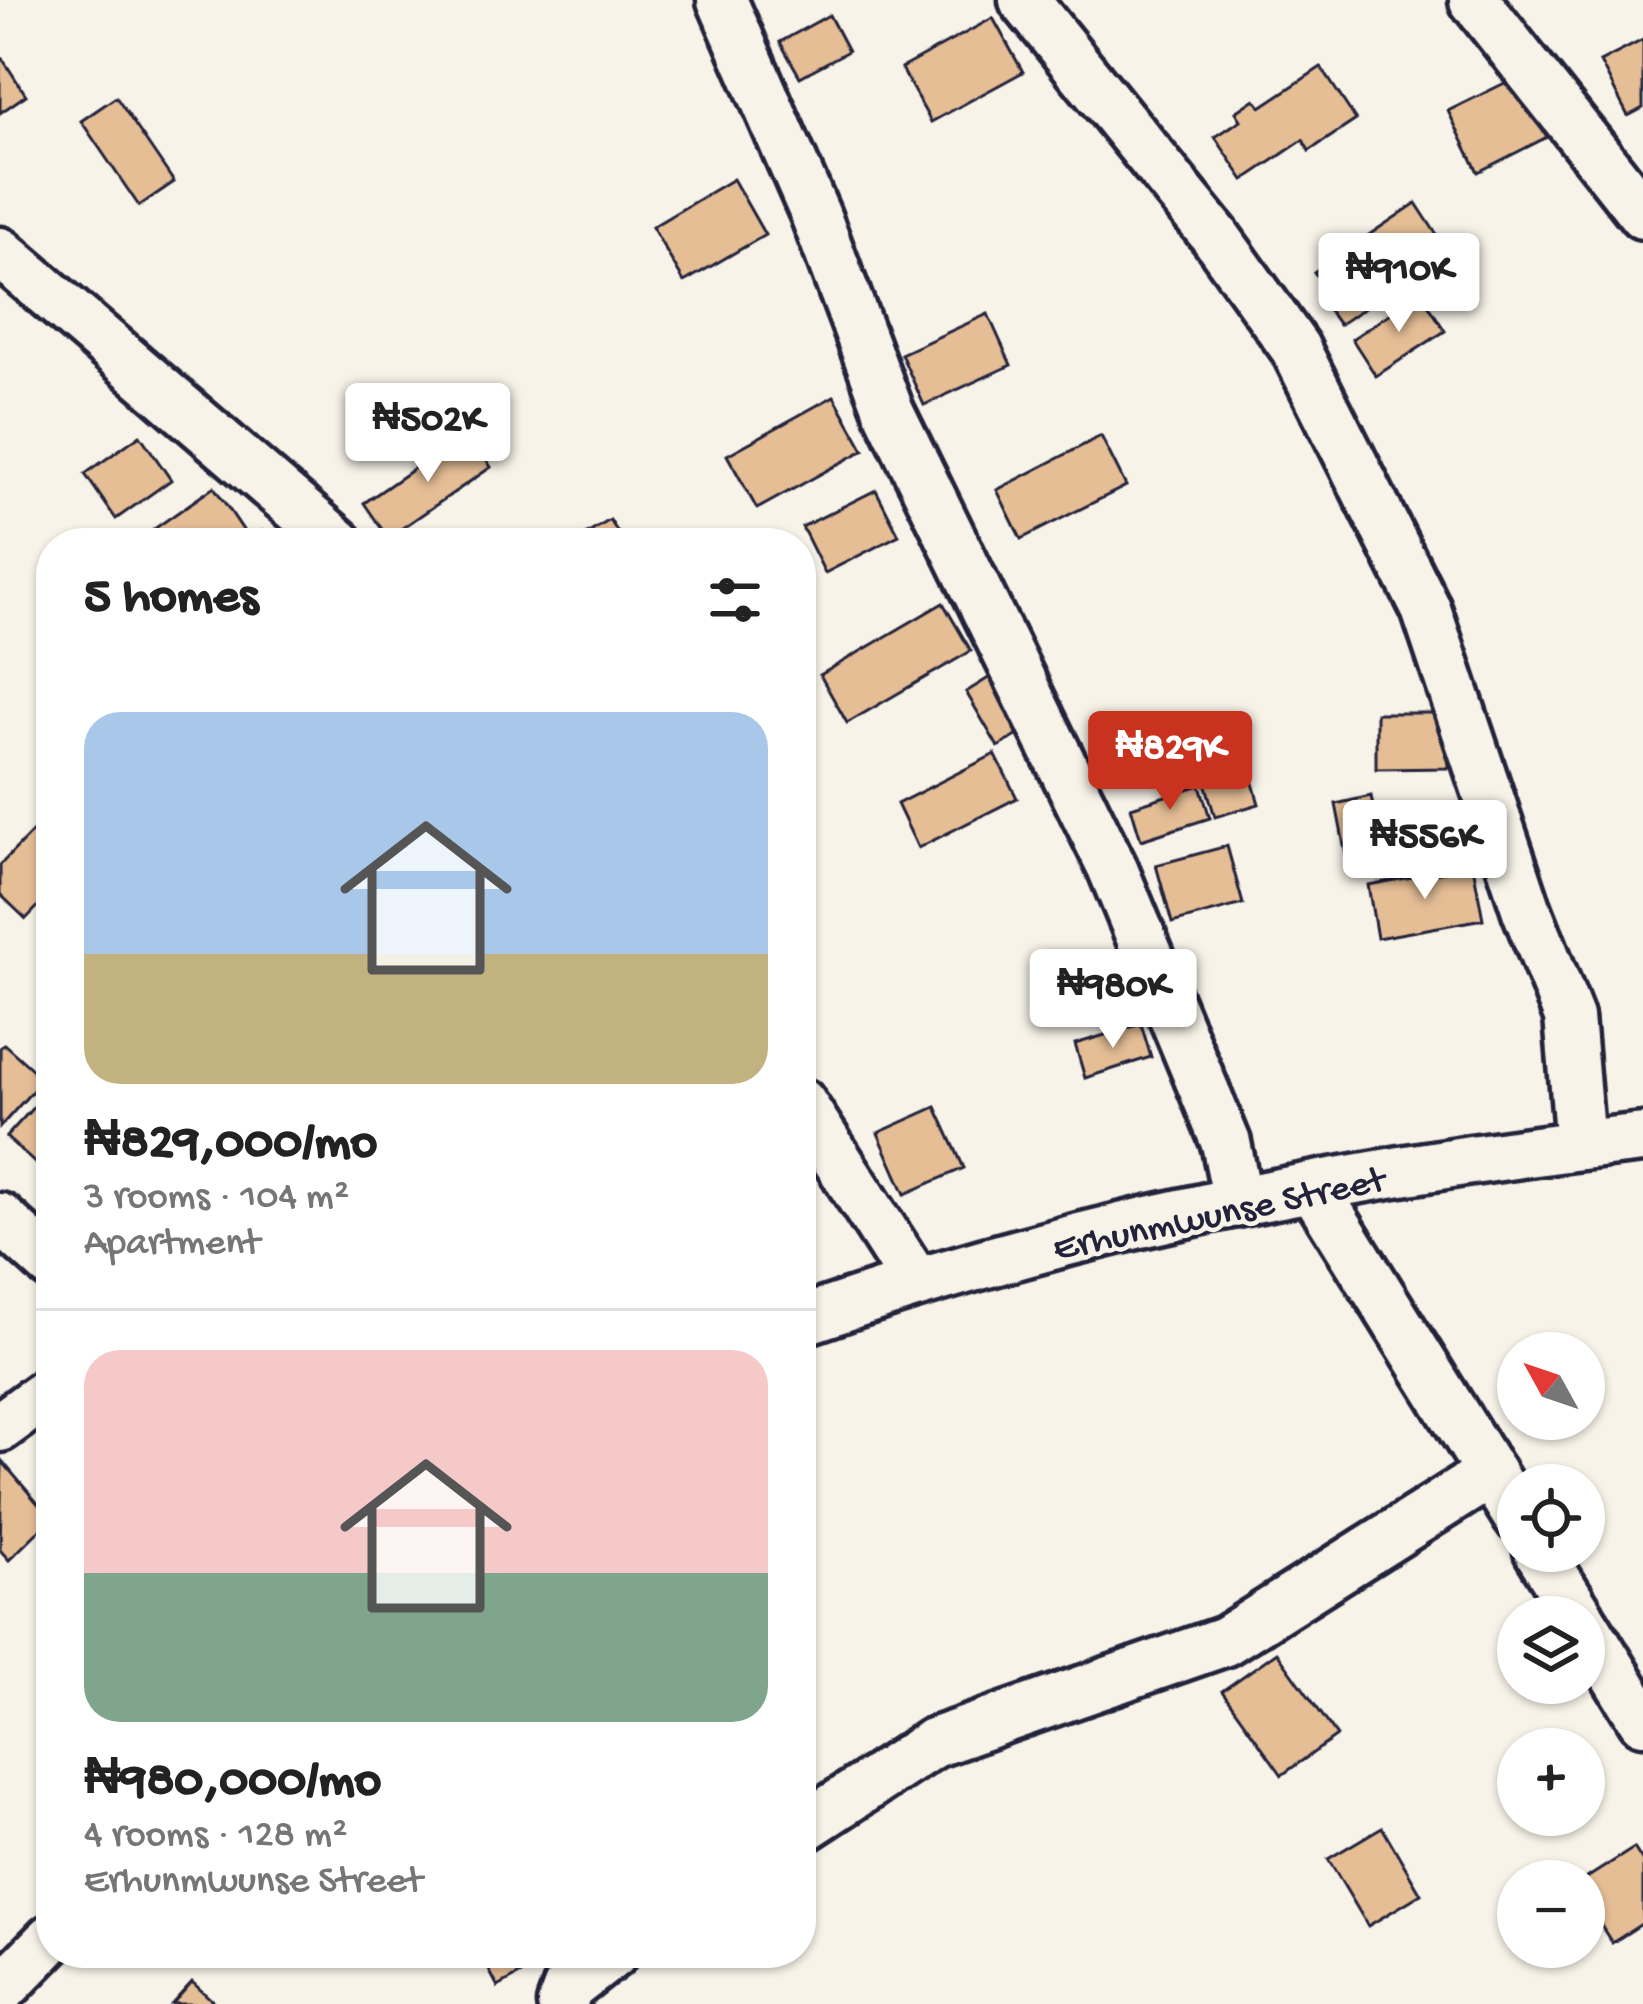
<!DOCTYPE html>
<meta charset="utf-8">
<style>
body{margin:0;font-family:"Gochi Hand",sans-serif;background:#f6f6f6;color:#222;height:100vh;display:flex;flex-direction:column;font-size:45px;white-space:nowrap}
*{box-sizing:border-box;margin:0}
p{font-size:39px;color:#767676}
.icon{flex:none;width:66px;height:66px;fill:none;stroke:currentColor;stroke-width:2;stroke-linecap:round;stroke-linejoin:round}
.map{position:relative;flex:1;overflow:hidden}
.sheet{position:absolute;left:36px;top:528px;width:780px;height:1440px;display:flex;flex-direction:column;background:#fff;border-radius:48px;box-shadow:0 3px 9px #0004}
.sheet>*{flex:none}
.needle{width:78px;rotate:310deg}
.fabs{position:absolute;left:1497px;top:1332px;display:grid;gap:24px}
.fabs a{display:grid;place-items:center;width:108px;height:108px;border-radius:50%;background:#fff;box-shadow:0 3px 9px #0004;font-size:60px}
.price{position:absolute;translate:-50% -102px;padding:0 27px;border-radius:12px;background:#fff;color:#222;font-size:39px;line-height:78px;filter:drop-shadow(0 3px 6px #0008)}
.price::after{content:'';position:absolute;left:50%;top:72px;width:36px;height:27px;margin-left:-18px;background:inherit;clip-path:polygon(0 0,100% 0,50% 100%)}
.price.current{background:#c8321e;color:#fff}
ul{padding:0;list-style:none}
li{display:grid;align-content:center;gap:24px;height:636px;padding:0 48px}
li+li{border-top:3px solid #e0e0e0}
li span{display:grid;place-items:center;height:372px;border-radius:36px;color:#555}
li>.icon{margin-inline-start:auto}
span .icon{width:216px;height:216px;fill:#fffc;stroke-width:1}
li b{font-size:51px}
h2{display:flex;justify-content:space-between;align-items:center;height:144px;padding:0 48px;font-size:51px}
.map>svg:first-child{display:block}
.building{fill:#e5be96;stroke:#22223b;stroke-width:3}
.lines{fill:none;stroke-linecap:round;stroke-linejoin:round}
.minor-casing{stroke:#22223b;stroke-width:57}
.minor{stroke:#f7f3e8;stroke-width:48}
.labels{text-anchor:middle;stroke-width:9;stroke-linejoin:round;paint-order:stroke}
.street-label{font-size:39px;fill:#22223b;stroke:#f7f3e8}
</style>
<div class="map">
<svg width="1643" height="2004" viewBox="0 0 1643 2004">
<rect width="100%" height="100%" fill="#f7f3e8"/>
<filter id="ink" filterUnits="userSpaceOnUse"><feTurbulence type="fractalNoise" baseFrequency=".00833" numOctaves="2"/><feDisplacementMap in="SourceGraphic" scale="24" xChannelSelector="R" yChannelSelector="G"/><feConvolveMatrix kernelMatrix="1 2 1 2 8 2 1 2 1" color-interpolation-filters="sRGB"/></filter>
<g filter="url(#ink)">
<!-- building -->
<g class="building">
<path d="M829,15L848,51L800,77L780,42Z"/>
<path d="M993,18L1023,72L931,122L901,68Z"/>
<path d="M1643,40V108L1628,116L1600,62Z"/>
<path d="M0,55L26,95L0,113Z"/>
<path d="M1321,67L1356,120L1309,151L1303,140L1244,180L1215,137L1241,120L1236,112L1255,99L1261,107Z"/>
<path d="M1517,77L1543,108L1540,123L1547,137L1478,172L1448,111Z"/>
<path d="M116,97L174,182L139,206L81,121Z"/>
<path d="M733,179L765,235L684,282L652,227Z"/>
<path d="M1416,203L1448,252L1339,325L1321,300L1330,295L1314,272Z"/>
<path d="M1421,293L1445,331L1376,376L1352,339Z"/>
<path d="M988,314L1011,365L924,405L901,354Z"/>
<path d="M834,396L864,450L757,509L727,455Z"/>
<path d="M468,431L491,467L388,538L364,503Z"/>
<path d="M140,435L171,480L116,519L85,474Z"/>
<path d="M1101,436L1126,486L1021,539L997,490Z"/>
<path d="M214,487L249,539L164,543L154,529Z"/>
<path d="M876,490L899,535L825,573L802,527Z"/>
<path d="M610,520L624,543H572Z"/>
<path d="M262,531L271,543H247Z"/>
<path d="M943,603L971,651L847,723L820,675Z"/>
<path d="M995,674L1027,730L998,747L966,692Z"/>
<path d="M1376,713H1448V768L1376,769Z"/>
<path d="M1242,745L1259,804L1215,817L1198,758Z"/>
<path d="M995,754L1017,798L918,848L897,804Z"/>
<path d="M1200,785L1210,818L1141,840L1131,807Z"/>
<path d="M1371,796L1383,859L1348,866L1336,804Z"/>
<path d="M39,825L51,837V893L26,919L0,894V865Z"/>
<path d="M1227,846L1243,904L1172,923L1156,865Z"/>
<path d="M1473,866L1483,919L1377,938L1368,885Z"/>
<path d="M1141,1024L1151,1057L1085,1078L1075,1044Z"/>
<path d="M4,1044L43,1079L0,1127V1048Z"/>
<path d="M51,1088V1169L47,1174L6,1137Z"/>
<path d="M936,1107L964,1168L905,1194L878,1133Z"/>
<path d="M2,1461L51,1519L9,1560L0,1550Z"/>
<path d="M1277,1652L1337,1736L1282,1775L1222,1691Z"/>
<path d="M1382,1827L1421,1894L1368,1926L1328,1859Z"/>
<path d="M1634,1848L1643,1862V1923L1612,1943L1584,1899L1582,1881Z"/>
<path d="M480,1953H550L552,1957L498,1987Z"/>
<path d="M192,1982L216,2004H172Z"/>
</g>
<g class="lines">
<!-- minor casing -->
<g class="minor-casing">
<g id="minor">
<path d="M722,0L815,214L889,411L1112,867L1226,1143L1238,1201"/>
<path d="M1024,0L1215,236L1295,348L1426,609L1527,911L1569,1017L1580,1145"/>
<path d="M1474,0L1643,214"/>
<path d="M0,252L338,543"/>
<path d="M801,1103L915,1281"/>
<path d="M1313,1187L1518,1517"/>
<path d="M0,1218L51,1264"/>
<path d="M801,1321C1073,1227 1357,1169 1643,1138"/>
<path d="M0,1427L51,1390"/>
<path d="M1539,1551L1580,1617"/>
<path d="M1584,1624L1643,1720"/>
<path d="M801,1829L933,1743L1225,1641L1491,1473"/>
<path d="M0,1991L51,1939"/>
<path d="M562,2004L568,1988L613,1953"/>
</g>
</g>
<!-- minor -->
<use href="#minor" class="minor"/>
</g>
</g>
<g class="labels">
<!-- street labels -->
<g class="street-label">
<text transform="translate(1218 1210) rotate(-12)" y="14">Erhunmwunse Street</text>
</g>
</g>
</svg>
<div class="fabs">
<a><svg class="needle" viewBox="-14 -14 28 28"><path d="M0-13l5 13h-10z" fill="#e53935"/><path d="M0 13l5-13h-10z" fill="#767676"/></svg></a>
<a><svg class="icon" aria-label="locate" viewBox="0 0 24 24"><circle cx="12" cy="12" r="6"/><path d="M12 2v4M12 18v4M2 12h4M18 12h4"/></svg></a>
<a><svg class="icon" aria-label="layers" viewBox="0 0 24 24"><path d="M12 4l9 5-9 5-9-5zM3 14l9 5 9-5"/></svg></a>
<a>+</a>
<a>−</a>
</div>
<b class="price" style="left:1399px;top:335px">₦910K</b>
<b class="price" style="left:428px;top:485px">₦502K</b>
<b class="price current" style="left:1170px;top:813px">₦829K</b>
<b class="price" style="left:1425px;top:902px">₦556K</b>
<b class="price" style="left:1113px;top:1051px">₦980K</b>
<section class="sheet">
<h2>5 homes<svg class="icon" aria-label="filters" viewBox="0 0 24 24"><path d="M4 7h16M4 17h16"/><circle cx="9" cy="7" r="2"/><circle cx="15" cy="17" r="2"/></svg></h2>
<ul>
<li><span style="background:linear-gradient(#a9c7e8 65%,#c2b280 0)"><svg class="icon" aria-label="home" viewBox="0 0 24 24"><path d="M3 11l9-7 9 7M6 9v11h12V9"/></svg></span><div><b>₦829,000/mo</b><p>3 rooms · 104 m²</p><p>Apartment</p></div></li>
<li><span style="background:linear-gradient(#f6c9c9 60%,#7fa58c 0)"><svg class="icon" aria-label="home" viewBox="0 0 24 24"><path d="M3 11l9-7 9 7M6 9v11h12V9"/></svg></span><div><b>₦980,000/mo</b><p>4 rooms · 128 m²</p><p>Erhunmwunse Street</p></div></li>
</ul>
</section>
</div>
